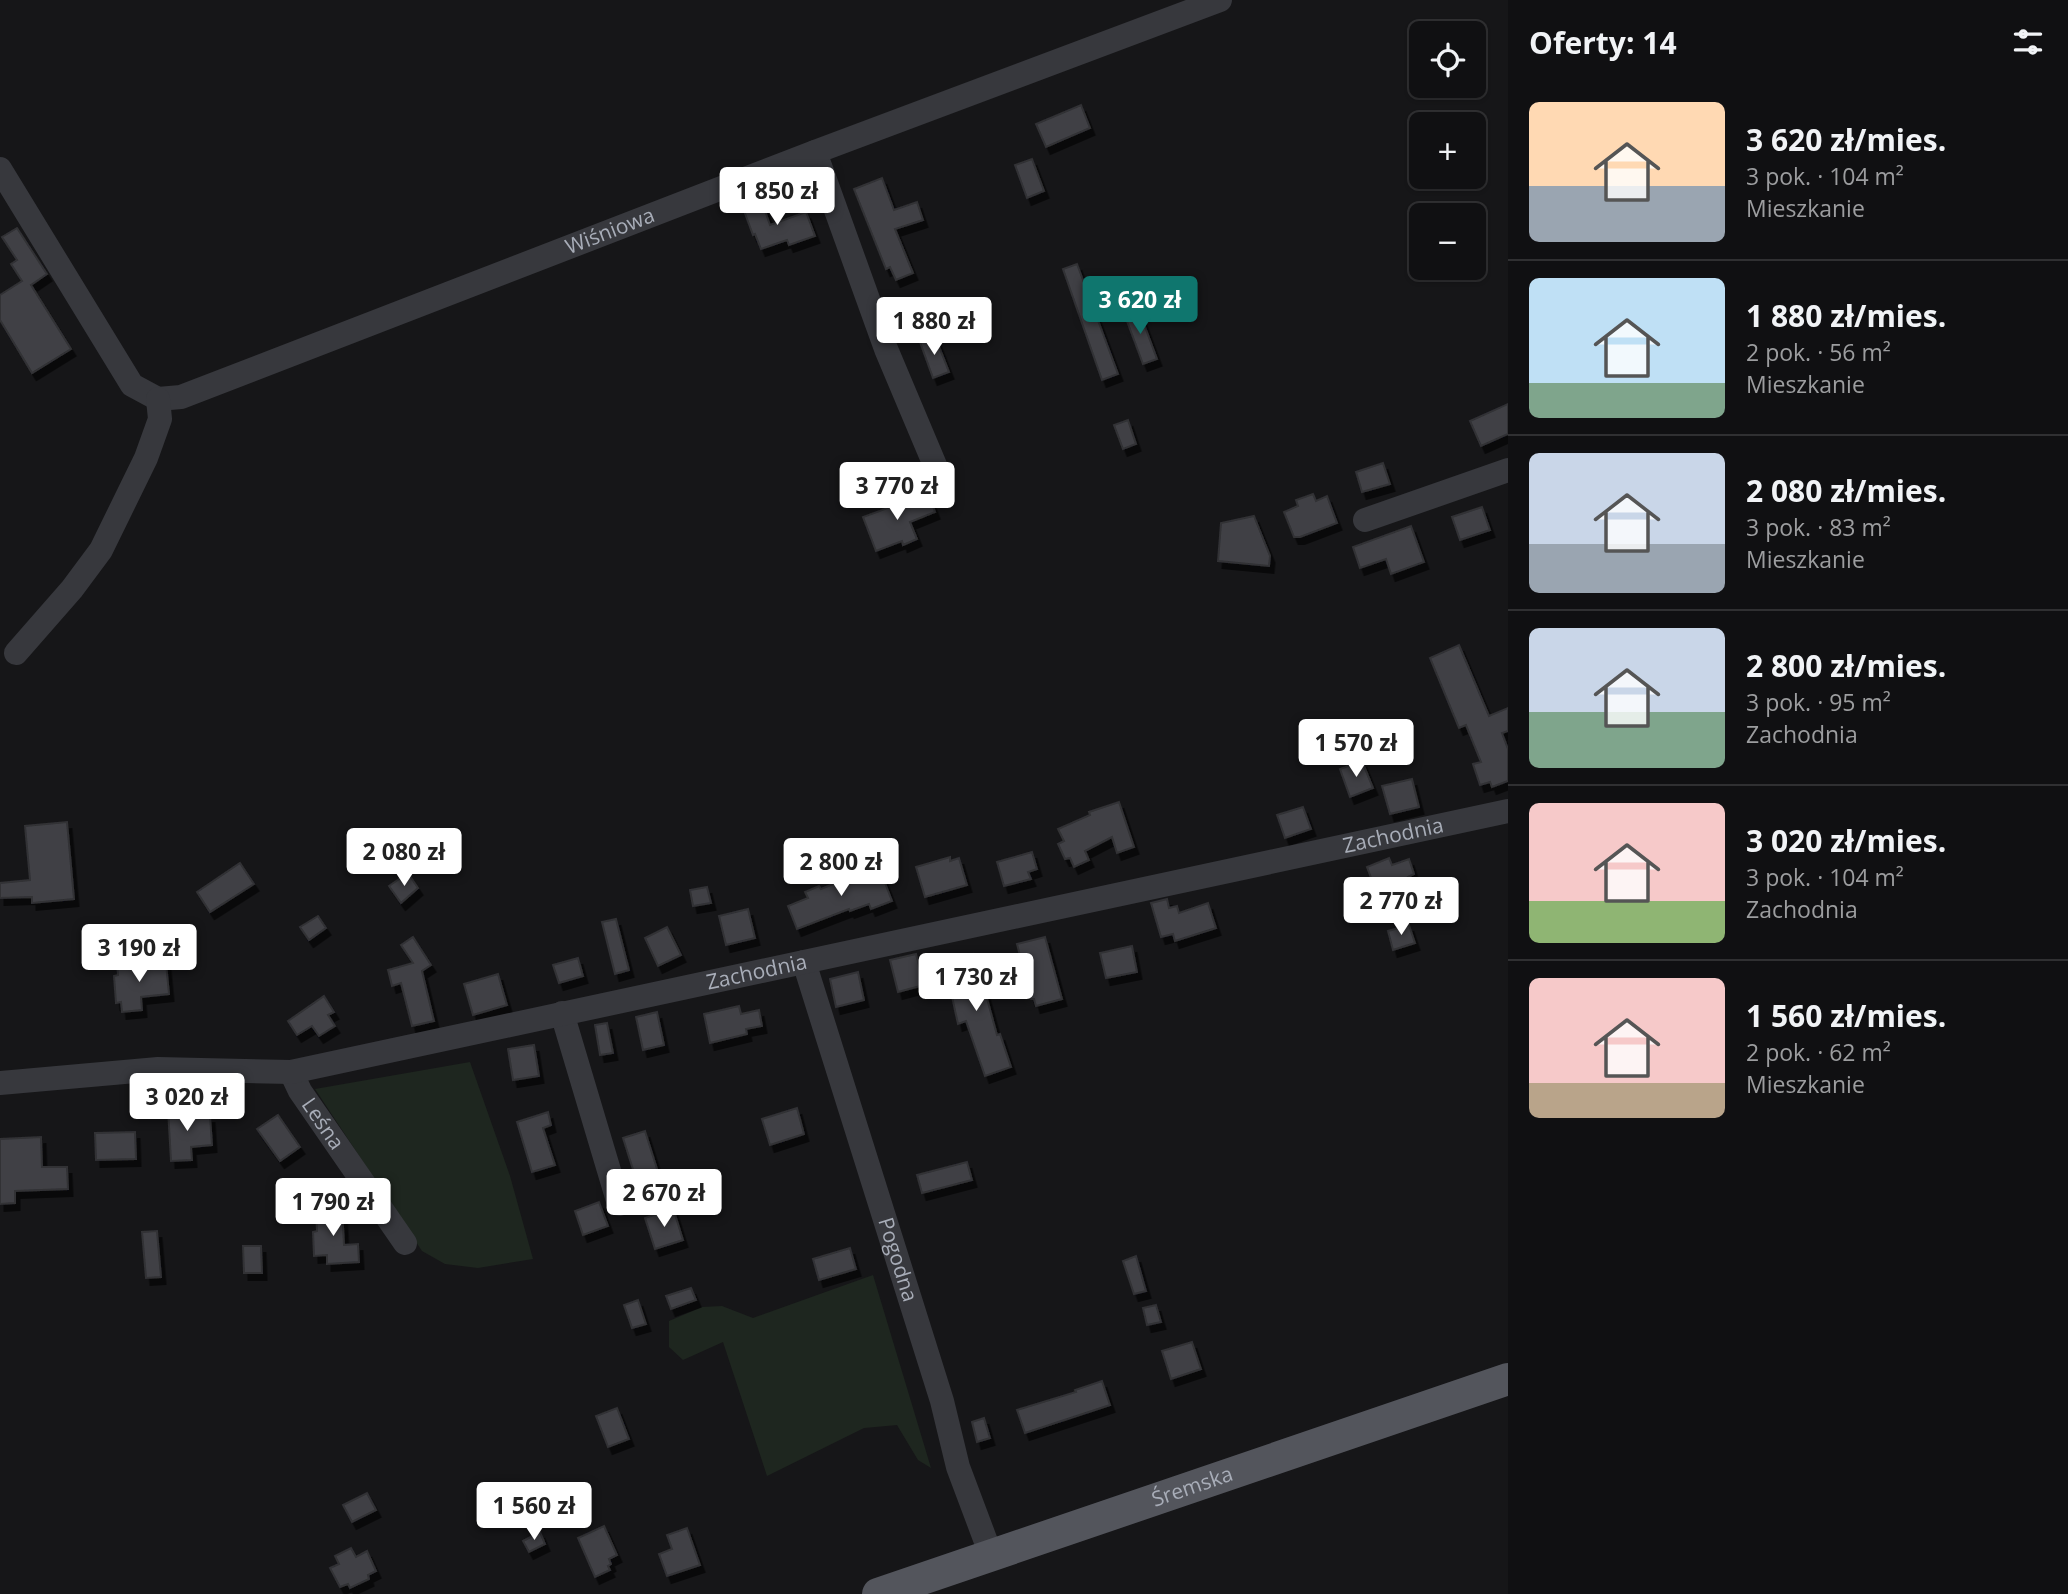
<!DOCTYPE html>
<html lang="pl">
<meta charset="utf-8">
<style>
body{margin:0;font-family:"Open Sans",sans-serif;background:#1e1e20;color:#f1f3f6;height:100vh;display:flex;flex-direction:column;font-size:26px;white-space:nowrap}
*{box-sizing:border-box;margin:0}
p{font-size:23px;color:#9c9d9f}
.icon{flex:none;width:38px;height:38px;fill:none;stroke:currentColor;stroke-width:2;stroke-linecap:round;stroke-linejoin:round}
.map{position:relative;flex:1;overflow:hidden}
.sheet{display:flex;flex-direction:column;background:#101012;width:560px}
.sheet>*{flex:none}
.buttons{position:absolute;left:1409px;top:21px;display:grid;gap:14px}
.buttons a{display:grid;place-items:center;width:77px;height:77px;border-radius:10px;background:#101012;box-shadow:0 2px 5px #0004,0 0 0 2px #303032;font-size:35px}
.price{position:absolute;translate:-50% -60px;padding:0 16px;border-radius:7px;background:#fff;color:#222;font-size:23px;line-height:46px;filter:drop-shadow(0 2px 4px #0008)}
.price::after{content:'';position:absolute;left:50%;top:42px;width:21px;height:16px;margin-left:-10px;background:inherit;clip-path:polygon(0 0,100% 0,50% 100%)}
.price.current{background:#0f766e;color:#fff}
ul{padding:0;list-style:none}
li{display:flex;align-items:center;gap:21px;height:175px;padding:0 21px}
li+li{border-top:2px solid #303032}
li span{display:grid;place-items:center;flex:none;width:196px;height:140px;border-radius:10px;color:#555}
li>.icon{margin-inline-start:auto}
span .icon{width:84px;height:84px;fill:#fffc;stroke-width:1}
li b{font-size:30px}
h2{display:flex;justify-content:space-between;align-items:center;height:84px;padding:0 21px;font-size:30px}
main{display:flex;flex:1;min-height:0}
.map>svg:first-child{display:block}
.green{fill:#1e261f}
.building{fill:#404145;stroke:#303034;stroke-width:2;filter:url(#shadow)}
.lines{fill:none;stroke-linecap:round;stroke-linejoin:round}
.minor{stroke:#37383d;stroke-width:24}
.major{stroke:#53555c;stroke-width:32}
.labels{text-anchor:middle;stroke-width:5;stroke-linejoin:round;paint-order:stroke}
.street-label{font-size:21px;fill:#a8adb8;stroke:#111113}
</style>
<main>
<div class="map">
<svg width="1508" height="1594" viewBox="0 0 1508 1594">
<defs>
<filter id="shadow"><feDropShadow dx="4.5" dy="7" stdDeviation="0" flood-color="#0009"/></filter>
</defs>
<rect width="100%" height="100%" fill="#161618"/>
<!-- green -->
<g class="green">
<path d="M470,1062L510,1176L533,1259L478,1268L445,1264L422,1251L315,1089Z"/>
<path d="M873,1275L931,1468L918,1460L897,1425L864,1428L767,1476L723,1342L683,1360L669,1347V1321L702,1307L722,1306L753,1318Z"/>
</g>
<!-- building -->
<g class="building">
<path d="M1081,105L1090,128L1046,147L1036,124Z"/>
<path d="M1032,159L1044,191L1027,198L1015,165Z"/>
<path d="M882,178L894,210L917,202L923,220L895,229L913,273L896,280L890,267L886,269L854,189Z"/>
<path d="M762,202L770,225L806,212L815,236L789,245L787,240L761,249L755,234L753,235L743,208Z"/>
<path d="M17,228L47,274L31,285L71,349L32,373L0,320V295L22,281L11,264L17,260L2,237Z"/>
<path d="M1077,264L1118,374L1102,380L1063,269Z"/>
<path d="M1138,308L1157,359L1143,364L1124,313Z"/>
<path d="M935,336L949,372L933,378L920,342Z"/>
<path d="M1508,404V434L1481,446L1470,421Z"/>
<path d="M1128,420L1136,444L1123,449L1114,425Z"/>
<path d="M1383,463L1390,484L1362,492L1356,472Z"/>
<path d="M1313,494L1316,501L1327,496L1337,523L1300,537H1294L1284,512L1298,506L1296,500Z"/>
<path d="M923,495L925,500L930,498L935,512L910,522L917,539L903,545L902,541L876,551L863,517Z"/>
<path d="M1482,507L1490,530L1460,540L1452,517Z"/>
<path d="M1254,516L1270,556L1269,566L1218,561L1221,523Z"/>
<path d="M1411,526L1424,562L1391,574L1386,559L1360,568L1353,547Z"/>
<path d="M1459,645L1489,716L1508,708V731L1502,733L1508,749V781L1492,787L1490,782L1480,785L1473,764L1481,762L1466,725L1459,728L1430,658Z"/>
<path d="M1362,761L1373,788L1350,797L1340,769Z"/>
<path d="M1412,779L1419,807L1390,814L1382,786Z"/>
<path d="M1119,802L1134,847L1117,853L1112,837L1085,851L1089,860L1074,867L1070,858L1065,859L1058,844L1064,841L1058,829L1090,815L1089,812Z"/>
<path d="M1303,807L1311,829L1285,838L1277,815Z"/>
<path d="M67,822L74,899L32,903V897L0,898V883L30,880L25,826Z"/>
<path d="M1032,852L1037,869L1028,872L1031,879L1004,886L997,862Z"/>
<path d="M950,857V861L959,858L967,885L925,897L916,867Z"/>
<path d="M1389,858L1392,865L1409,859L1414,874L1408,877L1411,886L1379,899L1367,867Z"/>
<path d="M240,863L254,884L210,912L197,892Z"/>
<path d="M870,869L871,874L880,870L892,901L871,909L869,904L850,911L849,909L797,929L788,906L808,898L805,892L819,886L821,889Z"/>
<path d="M408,873L418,888L401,903L389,886Z"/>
<path d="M707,887L711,903L693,906L690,890Z"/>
<path d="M1167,899L1169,908L1177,906L1179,913L1208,903L1216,928L1175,941L1173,934L1161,937L1151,903Z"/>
<path d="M748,909L755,938L726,945L719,916Z"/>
<path d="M318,916L326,928L309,940L300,927Z"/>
<path d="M616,919L629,970L615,974L602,922Z"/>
<path d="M1409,925L1415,943L1393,950L1388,931Z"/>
<path d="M667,927L681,955L658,966L645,938Z"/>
<path d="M413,937L431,965L422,971L434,1021L412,1026L401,983L392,986L388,970L413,963L401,945Z"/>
<path d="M1045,937L1062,999L1036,1006L1034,999H1031L1017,944Z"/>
<path d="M1132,946L1137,972L1106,978L1100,953Z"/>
<path d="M916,954L924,985L898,992L890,960Z"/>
<path d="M973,954L979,986L983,984L997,1035L1000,1034L1011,1067L985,1076L966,1021L958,1024L944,960Z"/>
<path d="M578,958L583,976L559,983L553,965Z"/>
<path d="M139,962L140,965L166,963L169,994L141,997L142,1010L122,1012L121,1002L116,1003L114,976L118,975L117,964Z"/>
<path d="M858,972L864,1000L836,1007L830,979Z"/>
<path d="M498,974L507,1005L473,1015L464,984Z"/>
<path d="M324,996L334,1012L328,1015L335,1026L319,1036L312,1026L297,1035L288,1021Z"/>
<path d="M739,1006L741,1014L759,1010L762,1026L746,1029L747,1034L710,1043L704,1014Z"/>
<path d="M657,1012L664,1045L643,1050L636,1017Z"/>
<path d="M607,1023L613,1053L600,1055L595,1025Z"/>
<path d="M534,1045L539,1076L513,1080L508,1049Z"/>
<path d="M191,1107V1117L210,1116L212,1145L191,1147L192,1160L171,1161L168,1109Z"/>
<path d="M797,1108L804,1134L770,1145L762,1119Z"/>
<path d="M548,1112L551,1125L543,1128L555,1165L532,1172L517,1122Z"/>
<path d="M278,1115L300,1147L280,1161L257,1129Z"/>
<path d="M645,1131L658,1172L636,1179L623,1138Z"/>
<path d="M135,1132L136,1159L96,1160L95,1133Z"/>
<path d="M41,1137L42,1167H67L68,1189L15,1191V1203L0,1204V1139Z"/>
<path d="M967,1162L972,1180L922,1193L917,1175Z"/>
<path d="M599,1202L608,1226L583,1235L575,1211Z"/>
<path d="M342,1208L344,1245L358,1244L359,1262L327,1264V1255L314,1256L313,1232L317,1231L316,1210Z"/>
<path d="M673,1208L683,1240L655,1249L645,1218Z"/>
<path d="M157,1231L161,1277L146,1278L142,1232Z"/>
<path d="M243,1246H261L262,1273H244Z"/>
<path d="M850,1248L856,1269L819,1280L813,1259Z"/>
<path d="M1136,1256L1146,1291L1134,1294L1123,1261Z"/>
<path d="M691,1288L696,1300L671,1309L666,1296Z"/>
<path d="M638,1300L646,1324L632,1328L624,1305Z"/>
<path d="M1156,1305L1161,1322L1147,1325L1143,1308Z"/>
<path d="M1192,1342L1201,1369L1171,1379L1162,1351Z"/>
<path d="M1102,1381L1110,1405L1025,1433L1017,1410L1076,1392L1075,1390Z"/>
<path d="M617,1408L629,1439L608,1447L596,1416Z"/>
<path d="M984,1418L990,1438L977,1442L972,1422Z"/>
<path d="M367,1493L376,1510L352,1522L343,1505Z"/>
<path d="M604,1526L617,1555L609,1559L611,1564L608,1566L610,1570L595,1577L578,1538Z"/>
<path d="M687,1528L700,1565L667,1576L659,1554L672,1549L667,1535Z"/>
<path d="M540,1532L545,1544L529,1552L523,1541Z"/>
<path d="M351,1548L356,1557L367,1551L376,1571L368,1575L369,1579L350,1588L348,1584L340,1587L330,1568L339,1564L335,1556Z"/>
</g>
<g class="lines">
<!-- minor -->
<g class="minor">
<path d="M815,152L886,349L937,470"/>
<path d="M0,169L132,385L158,399"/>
<path id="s1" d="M158,399L181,397L815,152L1220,0"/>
<path d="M1365,520L1508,470"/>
<path d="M16,653L72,589L101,550L146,458L160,419L158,399"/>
<path id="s2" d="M804,962L942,1401L958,1467L991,1555"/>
<path d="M562,1013L619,1204"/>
<path id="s3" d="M291,1072L300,1091L405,1243"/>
<path id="s4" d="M0,1083L158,1069L291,1072L1508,811"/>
</g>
<!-- major -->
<path class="major" id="s5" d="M878,1594L1508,1379"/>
</g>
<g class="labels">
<!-- street labels -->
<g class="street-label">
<text dy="7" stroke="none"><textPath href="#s1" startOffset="483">Wiśniowa</textPath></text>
<text dy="7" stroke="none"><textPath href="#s4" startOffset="1419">Zachodnia</textPath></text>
<text dy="7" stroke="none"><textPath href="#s4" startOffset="768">Zachodnia</textPath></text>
<text dy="7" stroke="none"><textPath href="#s3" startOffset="61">Leśna</textPath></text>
<text dy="7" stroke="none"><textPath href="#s2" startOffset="312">Pogodna</textPath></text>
<text dy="7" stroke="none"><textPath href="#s5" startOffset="332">Śremska</textPath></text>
</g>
</g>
</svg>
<div class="buttons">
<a><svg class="icon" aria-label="locate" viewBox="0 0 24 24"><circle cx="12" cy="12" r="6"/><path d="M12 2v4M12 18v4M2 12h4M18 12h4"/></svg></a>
<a>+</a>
<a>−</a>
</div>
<b class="price" style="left:777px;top:227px">1 850 zł</b>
<b class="price current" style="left:1140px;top:336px">3 620 zł</b>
<b class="price" style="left:934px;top:357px">1 880 zł</b>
<b class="price" style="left:897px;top:522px">3 770 zł</b>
<b class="price" style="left:1356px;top:779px">1 570 zł</b>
<b class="price" style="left:404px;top:888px">2 080 zł</b>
<b class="price" style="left:841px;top:898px">2 800 zł</b>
<b class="price" style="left:1401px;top:937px">2 770 zł</b>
<b class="price" style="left:139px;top:984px">3 190 zł</b>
<b class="price" style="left:976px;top:1013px">1 730 zł</b>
<b class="price" style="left:187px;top:1133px">3 020 zł</b>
<b class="price" style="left:664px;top:1229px">2 670 zł</b>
<b class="price" style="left:333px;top:1238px">1 790 zł</b>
<b class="price" style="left:534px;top:1542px">1 560 zł</b>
</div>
<section class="sheet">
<h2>Oferty: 14<svg class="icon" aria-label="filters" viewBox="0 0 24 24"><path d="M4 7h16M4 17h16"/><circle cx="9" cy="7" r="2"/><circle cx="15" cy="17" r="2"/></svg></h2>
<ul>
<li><span style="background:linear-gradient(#ffd9b3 60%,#9aa5b1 0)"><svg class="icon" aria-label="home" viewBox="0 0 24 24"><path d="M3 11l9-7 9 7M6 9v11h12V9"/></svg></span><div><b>3 620 zł/mies.</b><p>3 pok. · 104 m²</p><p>Mieszkanie</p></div></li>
<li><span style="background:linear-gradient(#bfe0f5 75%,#7fa58c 0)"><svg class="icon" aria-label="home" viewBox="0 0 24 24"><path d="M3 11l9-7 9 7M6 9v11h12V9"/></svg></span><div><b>1 880 zł/mies.</b><p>2 pok. · 56 m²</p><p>Mieszkanie</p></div></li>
<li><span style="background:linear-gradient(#c9d6e8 65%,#9aa5b1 0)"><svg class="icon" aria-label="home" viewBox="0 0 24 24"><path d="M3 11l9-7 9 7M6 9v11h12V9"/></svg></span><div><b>2 080 zł/mies.</b><p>3 pok. · 83 m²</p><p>Mieszkanie</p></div></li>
<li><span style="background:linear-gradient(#c9d6e8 60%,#7fa58c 0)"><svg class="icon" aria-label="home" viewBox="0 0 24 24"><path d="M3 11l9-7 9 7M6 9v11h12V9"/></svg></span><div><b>2 800 zł/mies.</b><p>3 pok. · 95 m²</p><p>Zachodnia</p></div></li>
<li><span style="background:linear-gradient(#f6c9c9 70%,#8fb573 0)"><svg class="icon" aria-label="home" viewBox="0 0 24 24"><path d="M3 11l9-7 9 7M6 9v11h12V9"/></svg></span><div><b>3 020 zł/mies.</b><p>3 pok. · 104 m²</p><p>Zachodnia</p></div></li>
<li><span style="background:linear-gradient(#f6c9c9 75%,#b9a48a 0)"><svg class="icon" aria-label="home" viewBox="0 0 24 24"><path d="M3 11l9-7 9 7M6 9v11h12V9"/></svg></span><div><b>1 560 zł/mies.</b><p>2 pok. · 62 m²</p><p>Mieszkanie</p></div></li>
</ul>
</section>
</main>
